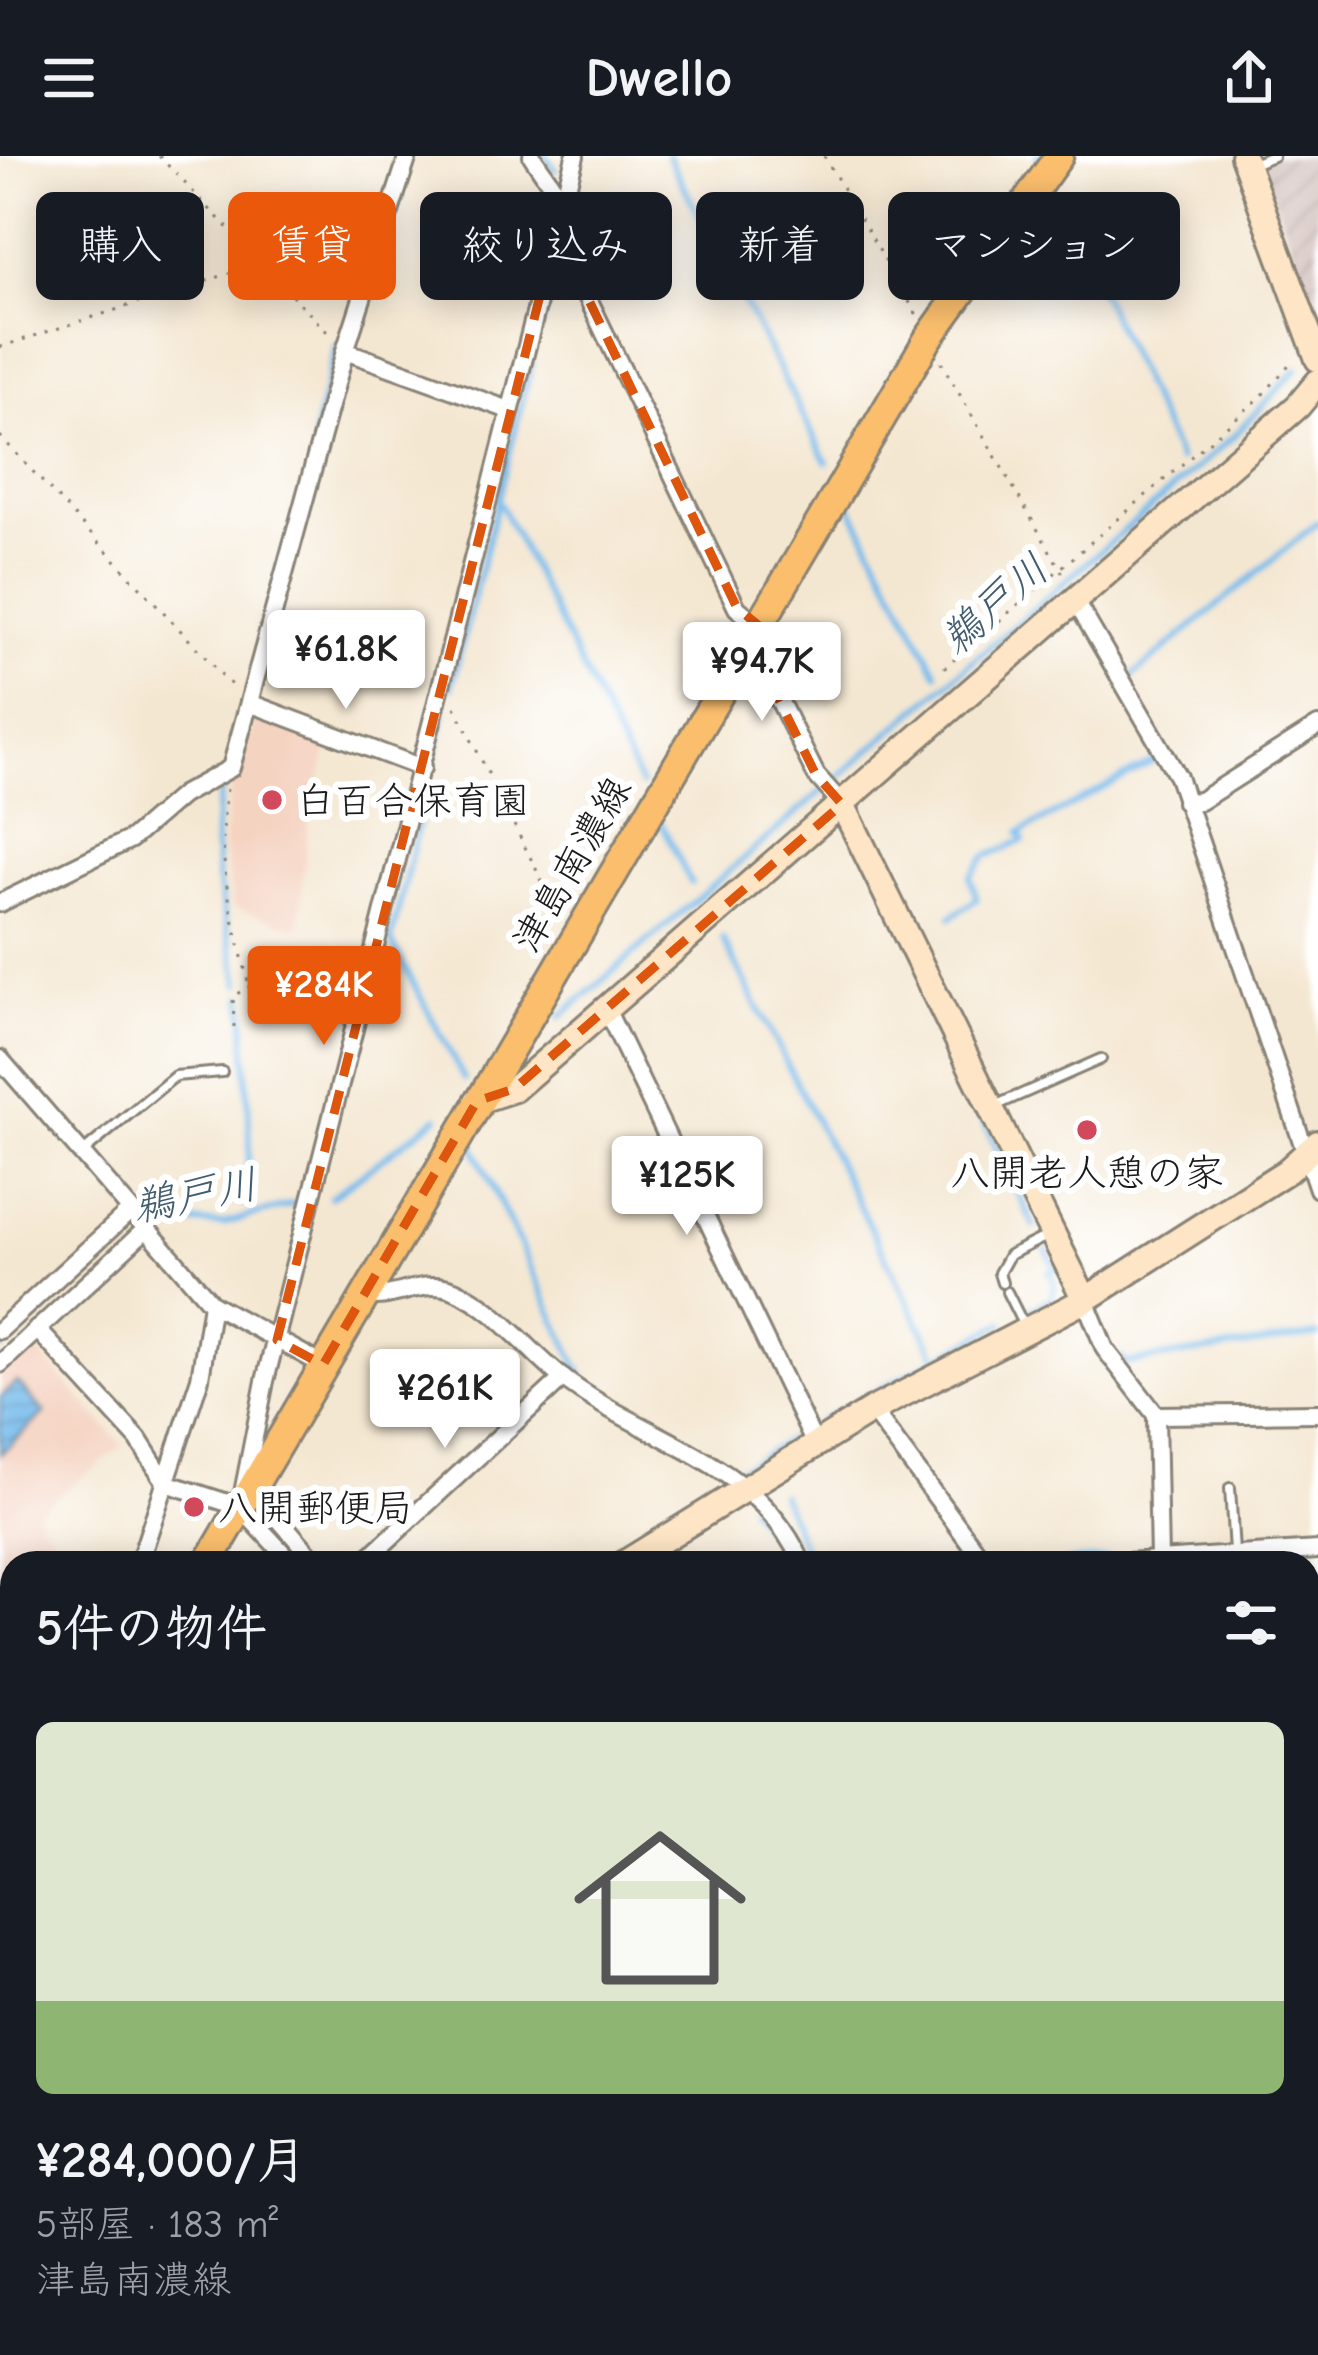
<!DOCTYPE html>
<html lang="ja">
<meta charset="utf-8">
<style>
body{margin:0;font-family:"Comic Neue","Klee One",sans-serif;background:#20242c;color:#f1f3f6;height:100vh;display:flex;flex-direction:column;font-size:45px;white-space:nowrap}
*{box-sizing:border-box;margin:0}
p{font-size:39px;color:#9ea1a6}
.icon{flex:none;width:66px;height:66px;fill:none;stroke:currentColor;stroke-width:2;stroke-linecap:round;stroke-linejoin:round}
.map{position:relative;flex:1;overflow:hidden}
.drawer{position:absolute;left:0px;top:1395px;width:1320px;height:804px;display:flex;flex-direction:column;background:#171b24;border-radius:36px 36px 0 0;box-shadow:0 6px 30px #0003}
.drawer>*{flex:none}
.top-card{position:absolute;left:36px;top:36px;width:1248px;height:108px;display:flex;gap:24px}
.price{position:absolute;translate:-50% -102px;padding:0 27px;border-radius:12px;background:#fff;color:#222;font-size:39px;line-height:78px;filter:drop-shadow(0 3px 6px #0008)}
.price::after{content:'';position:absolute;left:50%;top:72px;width:36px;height:27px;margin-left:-18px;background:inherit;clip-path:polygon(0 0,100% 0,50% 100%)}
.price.active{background:#ea580c;color:#fff}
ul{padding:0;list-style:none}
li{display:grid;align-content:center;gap:24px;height:636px;padding:0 36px}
li span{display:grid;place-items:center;height:372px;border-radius:18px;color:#555}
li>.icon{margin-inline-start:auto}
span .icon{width:216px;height:216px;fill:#fffc;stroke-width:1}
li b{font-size:51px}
h2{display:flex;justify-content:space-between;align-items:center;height:144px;padding:0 36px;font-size:51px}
.chip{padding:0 42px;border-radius:18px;background:#171b24;box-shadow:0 6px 30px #0003;font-size:42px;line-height:108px}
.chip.active{background:#ea580c;color:#fff}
header{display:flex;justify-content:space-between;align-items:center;height:156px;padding:0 36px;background:#171b24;font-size:54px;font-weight:800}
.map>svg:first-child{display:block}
.built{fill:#f5d3c1}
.industrial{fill:url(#industrial-furrows)}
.water{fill:url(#water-rules);stroke:#486c84;stroke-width:3}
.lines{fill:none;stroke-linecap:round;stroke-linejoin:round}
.stream{stroke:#75bbec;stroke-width:6}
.lane-casing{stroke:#888276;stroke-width:14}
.street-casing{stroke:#888276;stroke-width:22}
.secondary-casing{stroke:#888276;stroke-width:30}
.primary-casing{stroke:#888276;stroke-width:33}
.path{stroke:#888276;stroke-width:3;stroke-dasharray:3 9;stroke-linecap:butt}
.lane{stroke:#fff;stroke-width:8}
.street{stroke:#fff;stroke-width:16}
.secondary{stroke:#fde5c5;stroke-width:24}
.primary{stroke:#fabe6d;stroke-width:27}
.marked{fill:none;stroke:#de560d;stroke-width:9;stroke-dasharray:24 15;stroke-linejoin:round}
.poi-dot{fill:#d1495b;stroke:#fff;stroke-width:4.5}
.labels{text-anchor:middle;stroke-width:12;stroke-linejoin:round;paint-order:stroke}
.poi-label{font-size:39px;fill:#1c1c1c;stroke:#fff;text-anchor:start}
.street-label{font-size:39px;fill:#1c1c1c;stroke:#fff}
.water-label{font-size:42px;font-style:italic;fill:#405c6f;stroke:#fff}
</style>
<header><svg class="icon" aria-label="menu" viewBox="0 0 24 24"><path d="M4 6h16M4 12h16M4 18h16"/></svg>Dwello<svg class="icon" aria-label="share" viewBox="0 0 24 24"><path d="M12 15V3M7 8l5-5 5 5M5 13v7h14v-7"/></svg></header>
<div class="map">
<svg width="1318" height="2199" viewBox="0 0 1318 2199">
<defs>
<pattern id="industrial-furrows" width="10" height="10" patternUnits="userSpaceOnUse" patternTransform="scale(3)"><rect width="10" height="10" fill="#d1c0bc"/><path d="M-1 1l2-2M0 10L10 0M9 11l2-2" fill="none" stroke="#b3a4a1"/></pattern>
<pattern id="water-rules" width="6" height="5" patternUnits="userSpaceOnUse" patternTransform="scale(3)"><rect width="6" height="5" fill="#75bbec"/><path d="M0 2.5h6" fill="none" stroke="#65a0ca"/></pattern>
</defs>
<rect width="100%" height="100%" fill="#fff"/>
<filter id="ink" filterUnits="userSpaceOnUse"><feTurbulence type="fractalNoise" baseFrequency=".00833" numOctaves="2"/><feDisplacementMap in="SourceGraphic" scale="24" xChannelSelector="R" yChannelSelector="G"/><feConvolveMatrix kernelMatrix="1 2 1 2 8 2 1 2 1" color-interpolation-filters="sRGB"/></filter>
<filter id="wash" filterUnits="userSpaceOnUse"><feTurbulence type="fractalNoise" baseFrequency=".004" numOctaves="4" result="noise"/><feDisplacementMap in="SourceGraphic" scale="48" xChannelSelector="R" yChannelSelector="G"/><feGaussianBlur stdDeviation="2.7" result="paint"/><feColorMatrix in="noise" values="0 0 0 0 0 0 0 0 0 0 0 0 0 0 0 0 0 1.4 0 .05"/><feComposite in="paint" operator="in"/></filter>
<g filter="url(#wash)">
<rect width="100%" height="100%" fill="#f4e7d1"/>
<!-- built -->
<g class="built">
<path d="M259,558L330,582L308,670L299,773L233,751L223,686L233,618Z"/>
<path d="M31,1188L123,1290L35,1357L73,1407H12V1683L0,1689V1217Z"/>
</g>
<!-- industrial -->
<path class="industrial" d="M1259,0H1318V163Z"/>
<!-- water -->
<path class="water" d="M17,1226L45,1257L0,1298V1242Z"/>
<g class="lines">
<!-- stream -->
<g class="stream">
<path d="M546,0L555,14"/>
<path d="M668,0L827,306"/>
<path d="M1038,0V1"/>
<path d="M1055,38L1179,304"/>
<path d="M541,170L559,100"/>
<path d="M314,279L336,190"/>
<path d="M498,344L641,629"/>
<path d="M850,349L937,517"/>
<path d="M1129,523L1318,366"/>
<path d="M451,532L532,206"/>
<path d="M444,559L391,785L464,923"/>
<path d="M224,623C204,695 224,757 240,828"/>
<path d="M661,667L691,727"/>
<path d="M951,761L977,743L970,721L985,701L1024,684L1019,677L1158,603L1155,598"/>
<path d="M723,783L936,1200"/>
<path d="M243,840L250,984L245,1049"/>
<path d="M923,841L1034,1070"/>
<path d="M560,861L1235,279L1297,213"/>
<path d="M473,990L587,1230"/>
<path d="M331,1041L438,961"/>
<path d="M1026,1156L1052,1141L1055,1128L1049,1116L1056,1113L1046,1093"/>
<path d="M0,1193L131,1073L157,1066L223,1068L300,1046"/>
<path d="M1122,1202L1126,1207L1318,1179"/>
<path d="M599,1237L736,1315L802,1276"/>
<path d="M819,1266L1003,1167"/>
<path d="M781,1338L808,1402"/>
<path d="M750,1351L767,1375L782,1383"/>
<path d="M258,1352L277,1373"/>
<path d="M1067,1406L1107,1403"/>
<path d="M1308,1901L1318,1891"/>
<path d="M321,2187L332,2199"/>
<path d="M760,2187L761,2199"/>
<path d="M835,2199L848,2187"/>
<path d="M1021,2199L1032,2187"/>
</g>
</g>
</g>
<g filter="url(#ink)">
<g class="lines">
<!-- lane casing -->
<g class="lane-casing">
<g id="lane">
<path d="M1252,8L1273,0"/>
<path d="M482,90L540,138"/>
<path d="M997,949L1101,903"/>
<path d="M82,997L175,920L222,916"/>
<path d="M1002,1127L999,1117L1009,1099L1049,1079"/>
<path d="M1007,1136L1023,1168"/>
<path d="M1230,1332L1234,1396"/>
</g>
</g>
<!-- street casing -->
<g class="street-casing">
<g id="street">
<path d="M408,0L345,195L509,254"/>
<path d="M532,0L563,46"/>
<path d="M556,76L737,452L758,469"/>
<path d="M1076,446L1178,621L1318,1033"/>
<path d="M749,483L816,619L842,648"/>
<path d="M252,548L422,612"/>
<path d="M1185,646L1200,645L1318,570"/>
<path d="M0,747L131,683L182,639L231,612L345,195"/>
<path d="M606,853L815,1288"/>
<path d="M0,903L212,1148L323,1209"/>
<path d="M365,1139C395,1145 422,1121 454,1134C495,1151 526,1192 560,1220C641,1284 757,1303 802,1407"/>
<path d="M1085,1144L1105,1193L1156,1259L1159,1403"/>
<path d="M37,1173L138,1283L166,1327L240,1351L292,1407"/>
<path d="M0,1174L130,1055"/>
<path d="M0,1208L145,1074"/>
<path d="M872,1254L985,1407"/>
<path d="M1156,1259L1318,1257"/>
<path d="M251,1331L317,1407"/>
<path d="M244,1332L265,1225L575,0"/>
<path d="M139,1407L200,1222L212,1148"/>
<path d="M363,1407L563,1222"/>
<path d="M1110,1407L1318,1394"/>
<path d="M0,1856L12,1866"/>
<path d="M0,1968L12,1955"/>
<path d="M1308,2005L1318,2016"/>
<path d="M334,2187L345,2199"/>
<path d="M612,2187L620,2199"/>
<path d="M1047,2187L1056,2199"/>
<path d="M43,2199L52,2187"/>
<path d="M822,2199L835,2187"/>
<path d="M1116,2199L1128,2187"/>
</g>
</g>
<!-- secondary casing -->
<g class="secondary-casing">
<g id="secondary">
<path d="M1243,0L1318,203"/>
<path d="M842,648L1085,1144"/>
<path d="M477,945L514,933L1298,250L1318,226"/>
<path d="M625,1407L872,1254L1085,1144L1287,1015L1318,987"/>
</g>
</g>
<!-- primary casing -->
<g class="primary-casing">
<g id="primary">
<path d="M208,1407L928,183L1059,0"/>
<path d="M0,1763L12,1743"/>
</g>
</g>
<!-- path -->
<g class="path">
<path d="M159,0L331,180"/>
<path d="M824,0L917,159"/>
<path d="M0,191L259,108"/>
<path d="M941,206L1065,421"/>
<path d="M0,280L233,531"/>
<path d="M944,512L1262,240L1293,204"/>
<path d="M455,551L561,763"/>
<path d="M227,633C215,706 233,760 249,831"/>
<path d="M234,871L233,840L249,831L341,852"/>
<path d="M1308,1550H1318"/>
<path d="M1308,1721L1318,1723"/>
<path d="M1308,1888L1318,1878"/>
<path d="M148,2187L159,2199"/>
<path d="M751,2187L753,2199"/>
</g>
<!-- lane -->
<use href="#lane" class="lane"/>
<!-- street -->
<use href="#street" class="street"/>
<!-- secondary -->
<use href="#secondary" class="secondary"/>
<!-- primary -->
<use href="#primary" class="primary"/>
</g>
</g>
<!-- marked area -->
<path class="marked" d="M556,76L737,452L758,469L749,483L816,619L842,648L514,933L477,945L323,1209L277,1184Z"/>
<!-- markers -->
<g class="poi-dot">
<circle cx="272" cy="644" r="12"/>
<circle cx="1087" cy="974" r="12"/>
<circle cx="194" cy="1351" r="12"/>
</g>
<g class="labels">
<!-- poi labels -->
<g class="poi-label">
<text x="296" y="658">白百合保育園</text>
<text x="1087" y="1030" text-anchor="middle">八開老人憩の家</text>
<text x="218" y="1365">八開郵便局</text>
</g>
<!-- street labels -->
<g class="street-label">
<text transform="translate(571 708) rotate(-60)" y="14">津島南濃線</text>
</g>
<!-- water labels -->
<g class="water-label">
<text transform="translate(994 447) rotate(-41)" y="15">鵜戸川</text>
<text transform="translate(195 1038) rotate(-11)" y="15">鵜戸川</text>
</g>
</g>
</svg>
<b class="price" style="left:346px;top:556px">¥61.8K</b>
<b class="price" style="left:762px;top:568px">¥94.7K</b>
<b class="price active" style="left:324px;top:892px">¥284K</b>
<b class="price" style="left:687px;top:1082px">¥125K</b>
<b class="price" style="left:445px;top:1295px">¥261K</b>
<div class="top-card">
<a class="chip">購入</a>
<a class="chip active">賃貸</a>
<a class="chip">絞り込み</a>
<a class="chip">新着</a>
<a class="chip">マンション</a>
</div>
<section class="drawer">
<h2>5件の物件<svg class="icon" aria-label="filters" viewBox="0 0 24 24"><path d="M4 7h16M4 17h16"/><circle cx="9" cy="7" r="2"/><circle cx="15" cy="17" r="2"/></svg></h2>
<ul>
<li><span style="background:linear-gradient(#dfe7d0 75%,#8fb573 0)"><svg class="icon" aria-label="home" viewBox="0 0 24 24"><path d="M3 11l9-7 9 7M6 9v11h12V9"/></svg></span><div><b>¥284,000/月</b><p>5部屋 · 183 m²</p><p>津島南濃線</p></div></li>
</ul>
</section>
</div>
